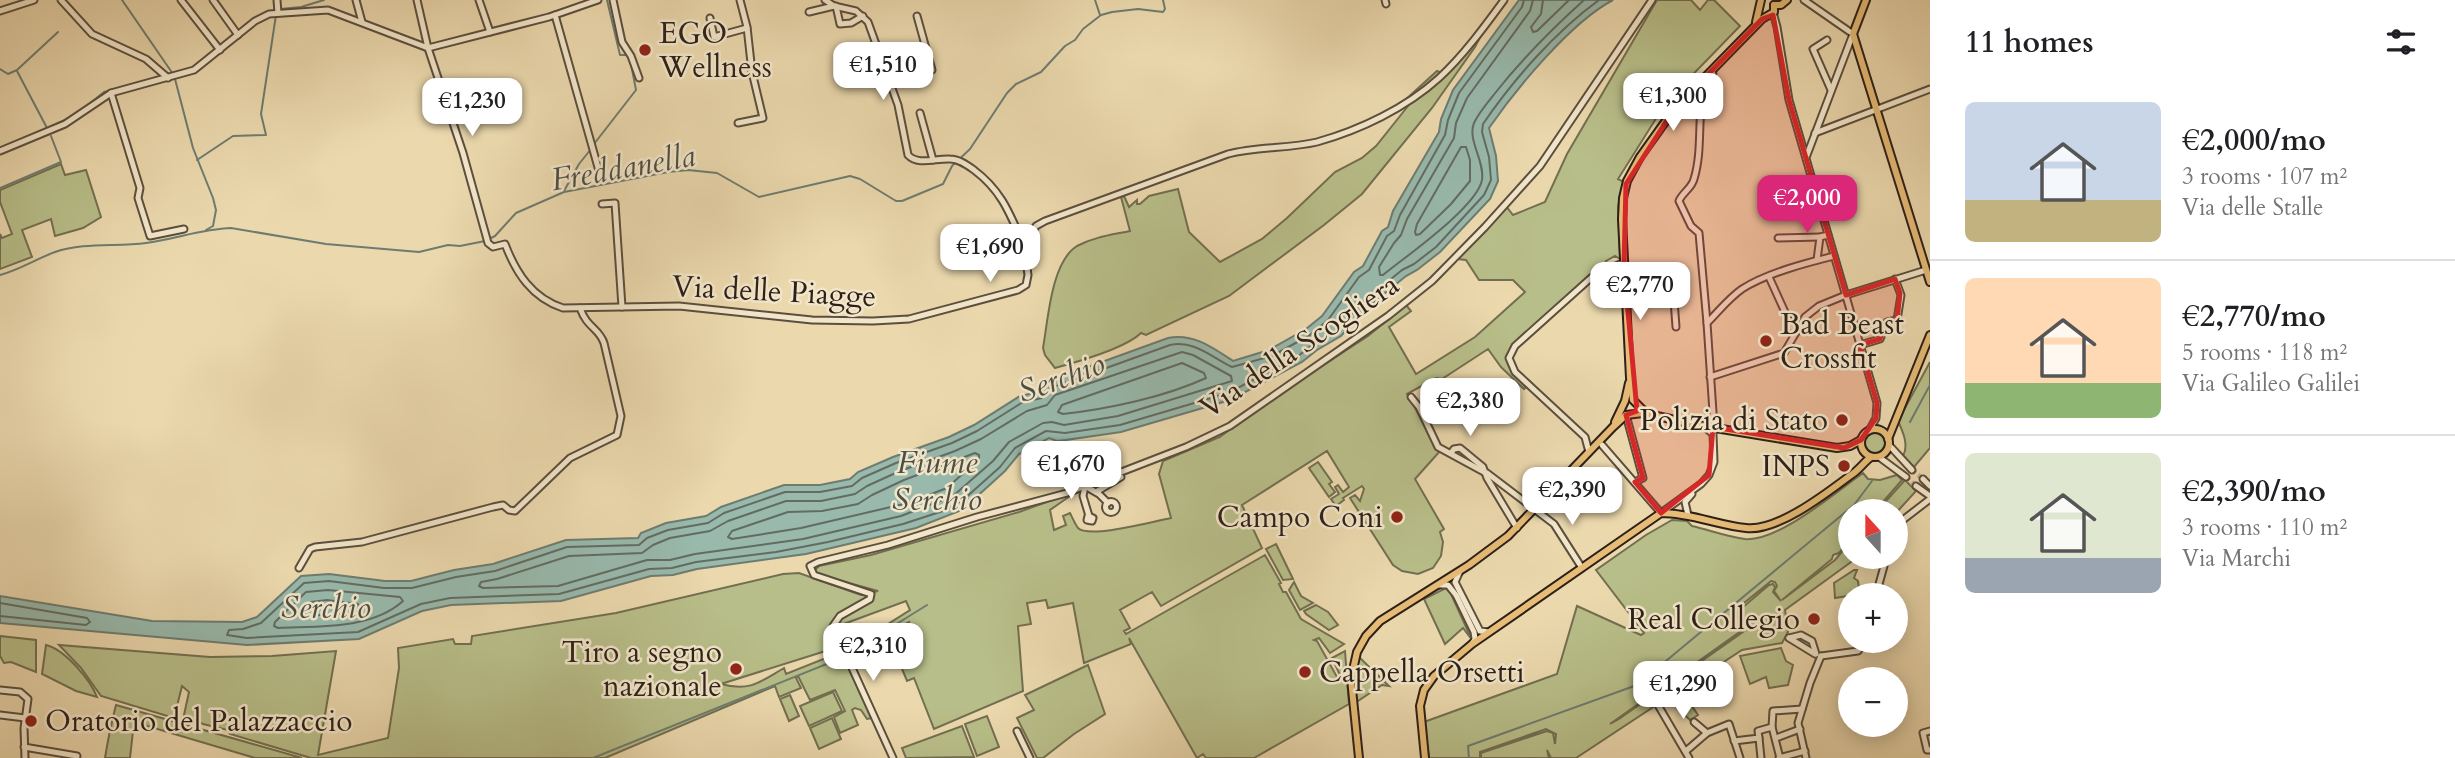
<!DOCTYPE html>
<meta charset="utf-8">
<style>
body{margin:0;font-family:Cardo,serif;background:#f2f2f2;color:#202124;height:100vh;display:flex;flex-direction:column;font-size:26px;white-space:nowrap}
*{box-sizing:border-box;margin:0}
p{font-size:23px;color:#757577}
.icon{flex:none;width:38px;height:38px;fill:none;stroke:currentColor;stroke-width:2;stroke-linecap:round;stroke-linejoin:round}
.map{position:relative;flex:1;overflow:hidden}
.details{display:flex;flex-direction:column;background:#fff;width:525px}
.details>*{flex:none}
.needle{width:46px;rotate:339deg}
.controls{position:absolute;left:1838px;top:499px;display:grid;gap:14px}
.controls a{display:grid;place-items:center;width:70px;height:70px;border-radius:50%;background:#fff;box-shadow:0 4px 18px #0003;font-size:35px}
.price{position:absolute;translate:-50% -60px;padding:0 16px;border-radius:14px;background:#fff;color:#222;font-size:23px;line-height:46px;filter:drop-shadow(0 2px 4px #0008)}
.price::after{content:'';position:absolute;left:50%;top:42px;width:21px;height:16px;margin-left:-10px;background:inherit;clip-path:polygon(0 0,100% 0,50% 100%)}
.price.on{background:#db2777;color:#fff}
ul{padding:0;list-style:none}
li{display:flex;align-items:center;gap:21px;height:175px;padding:0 35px}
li+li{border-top:2px solid #e0e0e0}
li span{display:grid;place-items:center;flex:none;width:196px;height:140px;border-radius:10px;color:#555}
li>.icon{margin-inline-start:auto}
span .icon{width:84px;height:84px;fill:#fffc;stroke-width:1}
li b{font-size:30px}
h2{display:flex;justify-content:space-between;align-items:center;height:84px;padding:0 35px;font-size:30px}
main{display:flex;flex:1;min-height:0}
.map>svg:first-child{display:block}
.green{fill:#b8be89;stroke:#726f51;stroke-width:2;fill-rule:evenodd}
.water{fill:#98b9ac;stroke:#6d7c71;stroke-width:2}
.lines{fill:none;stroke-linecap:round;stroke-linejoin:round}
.shore{stroke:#626c62;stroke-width:2}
.stream{stroke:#6d7c71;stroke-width:2}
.minor-tunnel{stroke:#c5b38f;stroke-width:5;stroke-dasharray:5 2.5;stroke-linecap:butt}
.minor-casing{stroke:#5c4e3e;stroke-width:9}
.major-casing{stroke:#2d2019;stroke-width:10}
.minor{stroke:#f2e6ca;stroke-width:5}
.major{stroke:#e6bc76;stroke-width:6}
.marked{fill:#d62828;fill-opacity:0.2;stroke:#d62828;stroke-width:5;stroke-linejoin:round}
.poi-dot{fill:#8f2418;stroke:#f2e6ca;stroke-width:2.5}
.labels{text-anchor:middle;stroke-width:5;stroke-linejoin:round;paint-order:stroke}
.poi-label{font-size:30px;fill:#2d2019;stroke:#f2e6ca;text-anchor:end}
.street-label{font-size:30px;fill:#2d2019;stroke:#f2e6ca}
.water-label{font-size:32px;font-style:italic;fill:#4d4e45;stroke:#f2e6ca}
</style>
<main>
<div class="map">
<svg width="1930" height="758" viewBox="0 0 1930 758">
<rect width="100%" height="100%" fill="#ebd8ad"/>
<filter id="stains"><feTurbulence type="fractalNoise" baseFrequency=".00286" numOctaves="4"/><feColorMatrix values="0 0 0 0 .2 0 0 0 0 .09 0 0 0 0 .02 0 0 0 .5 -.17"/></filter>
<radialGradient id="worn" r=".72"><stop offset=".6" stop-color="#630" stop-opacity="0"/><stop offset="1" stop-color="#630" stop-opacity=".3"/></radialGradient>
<!-- green -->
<g class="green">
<path d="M1657,0H1691L1700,10L1708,0H1714L1740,26L1667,101L1618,179L1624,182L1618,206L1620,259L1615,256L1606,261L1609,266L1587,277L1511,347C1503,366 1513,374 1526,387L1524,389L1501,367L1488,349L1442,379L1436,378L1407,394L1440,451L1415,479L1444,529L1440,532L1443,542L1441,556L1433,568L1418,574L1402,571L1393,565L1350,498L1355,495L1360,501L1364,489L1362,486L1343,498L1344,500L1336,506L1331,499L1339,494L1335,487L1338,485L1343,492L1349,487L1327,451L1242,505L1262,548L1161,606L1152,592L1120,610L1130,628L1124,631L1126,634L1265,555L1281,583L1279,584L1283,592H1286L1301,619L1344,644L1330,653L1319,638L1314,640L1317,641L1337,677L1336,680L1341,677L1332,658L1345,651L1349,704L1254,758H1206L1203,754L1197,758L1129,638L1131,644L1084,663L1073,603L1048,608L1046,600L1027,603L1031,624L1018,626L1023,691L934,729L914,678L907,681L898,659L917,650L909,622L850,655L847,650L910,610L906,601L841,625L845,642H842L836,628L829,631L835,648L721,684C750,692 760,682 784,668L786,674L841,652L872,718L867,719L861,710L855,708L852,710L858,725L840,733L834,717L845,711L835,690L810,700L798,676L796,678L801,688L779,697L775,686L605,758H311L230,734L228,730L203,724L184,715L189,692L182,686L174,718L101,696L81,668L59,645L210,657L272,656L336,651L318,755L388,738L399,668L398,648L453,639L455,644H471L472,636L616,613L783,574L799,573L861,595L878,591L816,574V569L819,566L871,555L1019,512L1069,494L1070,496L1050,510L1054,530L1066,525L1063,516L1070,513C1072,517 1075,524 1078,528C1089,539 1155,521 1171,518L1159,474L1163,461L1220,437L1261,406L1368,336L1406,305L1411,311L1389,327L1416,374L1475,337L1525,292L1513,280H1479L1466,260L1457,259L1506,206L1513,215L1545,202L1567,154Z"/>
<path d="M1487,24L1475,47L1432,108L1362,194L1324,225L1229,296L1146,335L1141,333C1126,348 1077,362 1055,368L1045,355L1043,348C1048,321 1051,262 1077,246C1094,237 1111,235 1130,231L1121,197L1124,196L1129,207L1137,200V204H1140L1149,196L1178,189L1189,232L1220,262L1262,239L1287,218L1335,172L1362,158L1376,146L1408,106L1403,102L1437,71L1447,75Z"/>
<path d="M61,164L65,175L86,170L101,217L83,228L55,236L51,219L22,230L32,257L0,269V234L2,238L12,234L0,202V190Z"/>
<path d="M1930,362V448L1914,467L1903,456C1909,445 1903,432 1898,421Z"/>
<circle cx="1875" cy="443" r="11"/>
<path d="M1318,462L1332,482L1329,484L1335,492L1329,497L1309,468Z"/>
<path d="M1863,473L1868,479L1880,480L1897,475L1902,480L1875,511H1850V540L1839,553L1833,555L1832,559L1782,600L1835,560L1850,542V556L1858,557L1785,610L1788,632L1782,643L1742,650L1681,690L1698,715L1690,720L1667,698L1576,758H1551L1547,750L1549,758H1481V753L1547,731L1553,733L1555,744L1556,734L1546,729L1480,752V758H1429L1424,722L1557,674L1577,606L1641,635L1644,633L1596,570L1646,535L1672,520L1687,521L1692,526C1709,530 1728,537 1745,539C1778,542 1836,492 1863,473ZM1771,581L1775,582L1777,586L1774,591L1781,601L1773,592L1775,587L1773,584L1769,585L1736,613L1750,627L1619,719L1610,724L1748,626L1740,618L1733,616V612Z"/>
<path d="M1905,480L1916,491L1895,514V511H1877Z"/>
<path d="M1276,544L1293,579L1283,580L1266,549Z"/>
<path d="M1854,570H1857L1854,578L1858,581L1860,594L1835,598L1834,583Z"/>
<path d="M1294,582L1301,596L1313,603L1300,610L1289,590Z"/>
<path d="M1446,588L1451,594L1472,640L1463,628L1445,644L1424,599Z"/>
<path d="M1316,605L1328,612L1338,625L1329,630L1306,614L1304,611Z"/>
<path d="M0,636L36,640V672L11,662L4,663L0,656Z"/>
<path d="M46,645C64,649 90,679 97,697L76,691L42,674Z"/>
<path d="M1781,648L1786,661L1793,665L1788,685L1769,688L1766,677L1750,684L1740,656Z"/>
<path d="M1359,657L1389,686L1382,685L1355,703L1354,678Z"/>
<path d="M1088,665L1105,714L1074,734L1043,758H1037L1017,718L1034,710L1025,695Z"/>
<path d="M833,692L842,711L809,726L800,706Z"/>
<path d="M790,695L799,716L789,721L780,699Z"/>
<path d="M116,705L302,758H255L134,722L130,758H105C108,739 111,724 116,705Z"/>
<path d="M987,716L999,747L977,756L965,724Z"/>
<path d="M832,718L841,739L819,749L810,728Z"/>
<path d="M962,726L974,757L906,758L902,748Z"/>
</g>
<!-- water -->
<path class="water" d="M1519,0H1613C1571,22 1516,89 1489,128L1496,156L1498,181L1490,199L1440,252L1417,270L1406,276L1368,307L1341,336L1317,350L1302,362L1230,400L1121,432L1066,440L1057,441L1049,438L1019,454L1005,471L962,510L916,528L806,554L697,569L673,575L651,576L561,601L451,605L422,611L359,639L247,645L0,623V596L152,621L242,622L257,617L301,576L329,574L385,581H411L454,570L493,564L566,540L638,538L641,533L666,523L706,516L721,507L784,485H820L850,479L858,472L893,457L949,437L974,425L1020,396L1039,392V387L1044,383L1168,338C1193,333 1212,347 1233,361L1269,350L1306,329L1322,316L1354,272L1363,266L1382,231L1388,227L1393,211L1439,132L1441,119L1453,90Z"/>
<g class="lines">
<!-- shore -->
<g class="shore">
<path d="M1524,0L1522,7L1459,93L1448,120L1445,135L1400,215L1394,231L1387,236L1369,270L1359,277L1328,320L1310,335L1272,356L1232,367C1211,357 1195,340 1170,345L1048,389L1042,398L1023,402L977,431L952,443L896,463L862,478L852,486L820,492H785L724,513L708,523L668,530L647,538L639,545L567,547L495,571L456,577L412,588H384L329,581L304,583L261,623L243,629L229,630L227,635L247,638L358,632L421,604L450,598L559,594L649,569L672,568L696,562L776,552L828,542L903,524L943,511L963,500L1000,467L1015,448L1046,431L1065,433L1120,425L1228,393L1297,357L1313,344L1336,331L1364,301L1402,270L1414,264L1436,247L1484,195L1491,180L1489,157L1482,132L1483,124C1513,80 1555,32 1599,0"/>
<path d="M1533,0L1530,11L1467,98L1456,123L1454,138L1407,219L1401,235L1394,243L1379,267L1380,275H1383C1405,257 1477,207 1482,180C1485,161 1467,140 1474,123C1479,112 1489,101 1496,92C1522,59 1553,28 1584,0"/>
<path d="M1543,0L1541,14L1531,27L1533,32L1537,31L1569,0"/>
<path d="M1461,147H1466L1470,160V181L1451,204L1420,234L1416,235L1415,232L1417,224Z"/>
<path d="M1182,352L1193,355L1231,376L1232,381L1118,416L1064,425L1052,422L1043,423L1009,442L993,461L953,496L901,516L803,539L695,554L670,560H647L558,586L483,588L479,586L481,582L497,579L569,556L642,553L653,545L670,538L710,531L728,521L786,501H821L855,494L867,486L900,471L955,451L981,439L1027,411L1047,405L1055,395Z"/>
<path d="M1182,363L1204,373L1206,378C1165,397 1108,409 1063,414L1058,412L1062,405Z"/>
<path d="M975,453L979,455V459L947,488L908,503L801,528L732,539L728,537L732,531L788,512L822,511L858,504L872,495L904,480Z"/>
<path d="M328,590L400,597L403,601C371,630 317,626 278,628L274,626L275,622L306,592Z"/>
<path d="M327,600L358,604L360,609L354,613L304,616L301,614V610L311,602Z"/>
<path d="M0,603L87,618L90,622L86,625L0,616"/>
</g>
<!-- stream -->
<g class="stream">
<path d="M122,0L173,74"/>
<path d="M607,0L620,55H628"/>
<path d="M1095,0L1100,15"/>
<path d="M280,9L301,7L324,0"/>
<path d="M0,69L8,74L17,70L58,32"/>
<path d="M17,71L47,128"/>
<path d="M175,79L193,148L213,198L216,210L213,226L206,230"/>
<path d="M83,109L104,92L140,82"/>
<path d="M48,128L73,116"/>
<path d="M594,144L636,90L631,64"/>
<path d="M197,160L233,136L266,135L261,114L276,15"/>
<path d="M0,188L61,162L51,136"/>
<path d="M564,191L579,164L591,149"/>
<path d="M0,275C19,270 36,259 55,252C84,242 116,247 146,243C175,239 202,229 231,228L326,244L419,252L448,245L460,246L485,241L495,236L516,213L564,192L668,172L688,170L717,173L759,197L850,176L860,179L896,201H902L943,184L952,166L970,149L1007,93L1016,84L1041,72L1065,46L1075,40L1083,29L1101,15L1112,12L1138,9L1163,12L1165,9L1163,0"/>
<path d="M1910,422L1930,385"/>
<path d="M850,653L927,605"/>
<path d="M593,758L844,657"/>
<path d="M1469,758L1468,746L1637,685L1854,505L1872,481"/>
</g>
<!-- minor-tunnel -->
<g class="minor-tunnel">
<path d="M1912,470L1923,479"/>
<path d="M1906,477L1916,486"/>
</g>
<!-- minor casing -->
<g class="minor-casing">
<g id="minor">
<path d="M61,0L92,34L146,59L168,78"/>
<path d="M181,0L220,50"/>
<path d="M213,0L238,35"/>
<path d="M277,0L278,13"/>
<path d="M356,0L362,22"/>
<path d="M417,0L428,48L463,153L488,243L493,247L505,244C516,273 532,298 563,308L679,306L812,320L873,321L909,319L1018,290L1026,285L1028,275L1024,246L1036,226L1045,221L1228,154C1257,146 1288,149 1317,142C1360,130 1406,108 1439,78C1463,56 1485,26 1504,0"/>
<path d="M479,0L490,32"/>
<path d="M613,0L622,42L631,56L639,78"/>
<path d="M825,0L834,6L856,11L868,22L898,105L908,155C918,166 936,158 950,159C959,159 967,165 974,170C1002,191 1010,214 1024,246"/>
<path d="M1385,0L1386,4"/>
<path d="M1804,0L1853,34L1807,155"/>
<path d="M836,6L840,24L851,23L863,16"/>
<path d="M0,11L34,0"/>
<path d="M809,12L834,6"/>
<path d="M1771,14L1774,16L1777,27L1789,100L1877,403L1876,418L1869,431"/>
<path d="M555,15L601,178"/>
<path d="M710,18L714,37L747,28"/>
<path d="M1827,40L1813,49L1831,90"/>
<path d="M889,80L932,70L917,16"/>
<path d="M111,93L140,188L138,198L150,236L184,229"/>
<path d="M920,113L933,160"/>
<path d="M738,123L763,118L752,72L747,27L740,0"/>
<path d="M1815,133L1930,89"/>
<path d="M0,151L65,124L111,93L194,70L255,21L269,14L328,10L428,48L549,17L598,0"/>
<path d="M602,204L615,203L622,307"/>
<path d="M1778,238L1820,237"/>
<path d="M1817,260L1820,237L1828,235"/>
<path d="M1672,273L1676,327"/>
<path d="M1769,277L1795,334"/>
<path d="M1707,323L1699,233L1691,226L1679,201C1682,193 1692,188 1694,179C1702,153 1698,125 1702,98C1704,88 1712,84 1713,74L1710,72"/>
<path d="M1860,345L1880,339L1887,322L1897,320L1901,295L1895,279"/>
<path d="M1710,377L1784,353L1805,317L1819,306L1846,295L1926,270"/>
<path d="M1411,397L1419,407L1438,447L1484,472"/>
<path d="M1626,415L1643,478L1635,482"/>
<path d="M1714,427L1707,323C1718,312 1729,298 1742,289C1767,273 1806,263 1834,256"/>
<path d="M1602,445L1661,513L1701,484L1709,475L1714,462L1713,434L1705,427"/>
<path d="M1889,445L1912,470"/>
<path d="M1589,452L1585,437L1515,372L1509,358L1515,346L1592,277L1620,264"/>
<path d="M1451,453L1454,449L1460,448L1483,467L1487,478L1517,528"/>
<path d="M1879,457L1906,477"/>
<path d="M1487,473L1554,524L1582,568"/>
<path d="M1923,479L1930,486"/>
<path d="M1916,486L1930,496"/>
<path d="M1096,492L1121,477"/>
<circle cx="1111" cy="507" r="5.5"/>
<path d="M1688,515L1685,502L1692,494"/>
<path d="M1088,516L1093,518L1092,521L1087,520Z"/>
<path d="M1089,516L1083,496L1085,486L1099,494L1108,503"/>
<path d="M1895,526L1930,499"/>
<path d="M299,568L310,549L315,547L362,542L493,507L503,505L509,510L515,511L570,458L617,435L621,416L604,343C599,328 587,328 580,308"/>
<path d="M1460,571L1455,582L1480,631L1489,632"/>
<path d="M1439,585H1448L1456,595L1474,632L1475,639L1472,644"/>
<path d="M1876,595L1884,566L1881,556"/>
<path d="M1789,638L1801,635L1812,641L1816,654"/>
<path d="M1789,638L1815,654"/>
<path d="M1821,656L1858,651L1866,640"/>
<path d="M0,690L20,692L28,699L24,728L25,758"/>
<path d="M1658,705L1689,758"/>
<path d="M0,715L25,718"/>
<path d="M1694,722L1707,733"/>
<path d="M1017,731L1030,758"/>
<path d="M1930,731L1923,733L1927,750H1930"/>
<path d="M1759,738L1761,758"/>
<path d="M1776,738L1800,729"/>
<path d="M1734,741L1759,738L1758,731L1772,727"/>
<path d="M24,747L77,756"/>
<path d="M1686,751L1707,733L1729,724L1740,758"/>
<path d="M893,758L833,626L840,616L870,599L871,594L814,575L810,566L818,562L888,545L977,517L1067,493L1186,447L1230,426L1388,316L1432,281L1485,227L1540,166L1652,0"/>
<path d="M1779,758L1805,751"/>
<path d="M1780,758L1772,727L1773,711L1802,709"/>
<path d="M1806,758L1798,723L1810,683L1821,656"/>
</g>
</g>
<!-- major casing -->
<g class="major-casing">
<g id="major">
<path d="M1866,0L1853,34L1930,282"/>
<path d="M1774,5H1781L1787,0"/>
<path d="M1756,22L1761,0"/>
<path d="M1645,412L1633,400L1630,378L1622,219L1623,198L1627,181L1640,157L1675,108L1762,19L1774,12V5"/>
<path d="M1615,422L1625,401L1629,383"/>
<circle cx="1875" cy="443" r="14"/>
<path d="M1888,439L1930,335"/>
<path d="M1359,758L1351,679L1357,652L1366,636L1380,621L1469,565L1508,536L1613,427L1626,415L1643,413L1703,426L1837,448L1850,446L1861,440"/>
<path d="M1425,758L1420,706L1424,690L1434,676L1472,644L1661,513C1691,513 1717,525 1746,528C1777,532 1827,493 1851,475C1859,470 1864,462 1871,457"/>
</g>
</g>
<!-- minor -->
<use href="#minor" class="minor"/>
<!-- major -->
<use href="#major" class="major"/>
</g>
<!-- marked area -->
<path class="marked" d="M1773,15L1789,100L1846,295L1895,279L1900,293L1897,320L1886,322L1880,339L1860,345L1877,403L1876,418L1861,440L1844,448L1713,427L1709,475L1661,513L1635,482L1643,478L1626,415L1637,411L1624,267L1626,184L1675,108L1762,19Z"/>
<!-- markers -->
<g class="poi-dot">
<circle cx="645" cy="50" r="7"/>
<circle cx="1766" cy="341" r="7"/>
<circle cx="1842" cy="420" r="7"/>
<circle cx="1844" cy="466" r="7"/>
<circle cx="1397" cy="517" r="7"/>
<circle cx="1814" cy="619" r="7"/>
<circle cx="736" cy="669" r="7"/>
<circle cx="1305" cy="672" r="7"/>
<circle cx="31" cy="721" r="7"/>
</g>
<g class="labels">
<!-- poi labels -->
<g class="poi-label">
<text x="659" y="43" text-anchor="start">EGO<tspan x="659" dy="34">Wellness</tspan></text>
<text x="1780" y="334" text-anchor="start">Bad Beast<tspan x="1780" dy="34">Crossfit</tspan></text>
<text x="1828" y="430">Polizia di Stato</text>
<text x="1830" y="476">INPS</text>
<text x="1383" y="527">Campo Coni</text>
<text x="1800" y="629">Real Collegio</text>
<text x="722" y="662">Tiro a segno<tspan x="722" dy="34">nazionale</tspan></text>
<text x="1319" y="682" text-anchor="start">Cappella Orsetti</text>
<text x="45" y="731" text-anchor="start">Oratorio del Palazzaccio</text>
</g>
<!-- street labels -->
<g class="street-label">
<text transform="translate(774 291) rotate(3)" y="10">Via delle Piagge</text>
<text transform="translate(1299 346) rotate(-34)" y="10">Via della Scogliera</text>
</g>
<!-- water labels -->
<g class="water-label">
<text transform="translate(623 167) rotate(-10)" y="11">Freddanella</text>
<text transform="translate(1061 377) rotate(-20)" y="11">Serchio</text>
<text x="937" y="473">Fiume<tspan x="937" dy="37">Serchio</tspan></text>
<text x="326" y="618">Serchio</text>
</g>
</g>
<rect width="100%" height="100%" filter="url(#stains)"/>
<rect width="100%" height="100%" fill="url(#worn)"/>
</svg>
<div class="controls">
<a><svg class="needle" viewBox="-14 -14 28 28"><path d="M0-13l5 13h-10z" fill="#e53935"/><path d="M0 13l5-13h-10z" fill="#757577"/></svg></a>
<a>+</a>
<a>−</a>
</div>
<b class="price" style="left:883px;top:102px">€1,510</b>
<b class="price" style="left:1673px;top:133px">€1,300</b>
<b class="price" style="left:472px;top:138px">€1,230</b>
<b class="price on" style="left:1807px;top:235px">€2,000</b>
<b class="price" style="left:990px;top:284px">€1,690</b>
<b class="price" style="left:1640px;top:322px">€2,770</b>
<b class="price" style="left:1470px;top:438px">€2,380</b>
<b class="price" style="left:1071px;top:501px">€1,670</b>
<b class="price" style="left:1572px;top:527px">€2,390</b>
<b class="price" style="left:873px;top:683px">€2,310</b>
<b class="price" style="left:1683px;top:721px">€1,290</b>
</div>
<section class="details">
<h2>11 homes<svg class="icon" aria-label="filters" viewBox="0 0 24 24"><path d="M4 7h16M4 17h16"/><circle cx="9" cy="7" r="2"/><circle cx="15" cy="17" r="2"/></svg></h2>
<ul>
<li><span style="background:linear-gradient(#c9d6e8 70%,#c2b280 0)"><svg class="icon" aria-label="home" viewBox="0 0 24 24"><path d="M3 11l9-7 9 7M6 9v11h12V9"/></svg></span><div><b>€2,000/mo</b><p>3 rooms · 107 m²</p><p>Via delle Stalle</p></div></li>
<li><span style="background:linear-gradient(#ffd9b3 75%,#8fb573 0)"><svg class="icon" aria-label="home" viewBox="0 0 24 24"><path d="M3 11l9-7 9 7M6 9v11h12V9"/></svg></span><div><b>€2,770/mo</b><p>5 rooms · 118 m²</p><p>Via Galileo Galilei</p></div></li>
<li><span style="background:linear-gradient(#dfe7d0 75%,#9aa5b1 0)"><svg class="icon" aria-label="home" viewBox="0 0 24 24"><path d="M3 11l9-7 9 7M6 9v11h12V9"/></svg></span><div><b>€2,390/mo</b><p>3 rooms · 110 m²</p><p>Via Marchi</p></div></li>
</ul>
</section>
</main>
